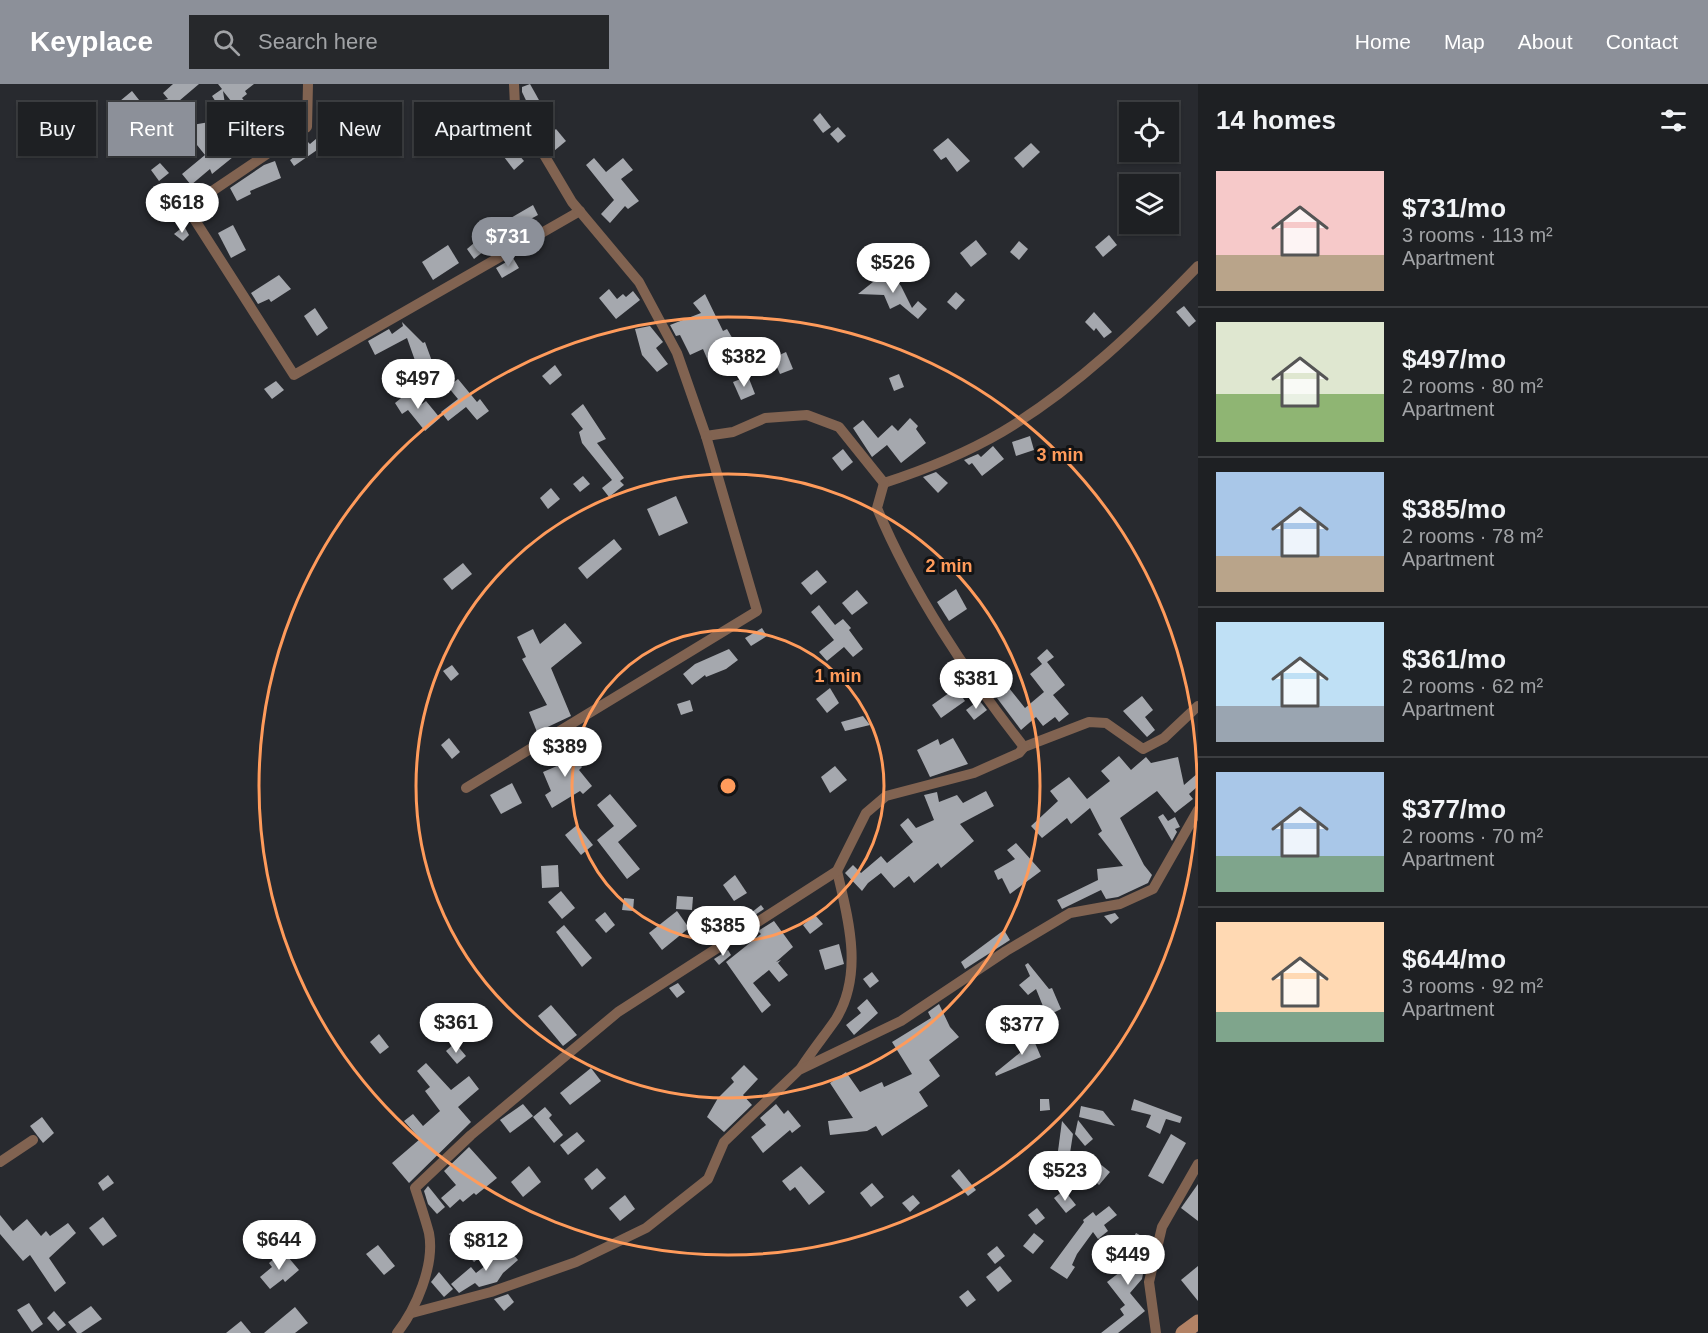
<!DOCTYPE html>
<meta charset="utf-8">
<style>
body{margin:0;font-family:Helvetica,sans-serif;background:#26282b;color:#f1f3f6;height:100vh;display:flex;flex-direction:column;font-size:22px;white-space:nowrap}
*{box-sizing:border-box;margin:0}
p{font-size:20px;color:#a1a3a6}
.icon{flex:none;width:33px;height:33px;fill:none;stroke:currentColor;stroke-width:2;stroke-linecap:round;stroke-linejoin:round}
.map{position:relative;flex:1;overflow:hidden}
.side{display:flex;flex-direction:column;background:#1e2023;width:510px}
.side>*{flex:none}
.banner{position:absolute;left:18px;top:18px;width:570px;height:54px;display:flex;gap:12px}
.buttons{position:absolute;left:1119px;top:18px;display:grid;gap:12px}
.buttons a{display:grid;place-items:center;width:60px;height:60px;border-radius:0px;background:#1e2023;box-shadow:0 2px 4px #0004,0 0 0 2px #3c3e41;font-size:30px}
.price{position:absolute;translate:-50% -51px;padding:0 14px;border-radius:21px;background:#fff;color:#222;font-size:20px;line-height:39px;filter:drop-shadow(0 2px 3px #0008)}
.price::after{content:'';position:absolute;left:50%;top:36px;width:18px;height:14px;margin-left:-9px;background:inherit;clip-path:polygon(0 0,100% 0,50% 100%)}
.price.current{background:#8c9099;color:#fff}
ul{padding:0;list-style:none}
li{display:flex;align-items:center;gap:18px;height:150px;padding:0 18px}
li+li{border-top:2px solid #3c3e41}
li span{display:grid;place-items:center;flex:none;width:168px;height:120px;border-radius:0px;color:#555}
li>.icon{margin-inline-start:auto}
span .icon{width:72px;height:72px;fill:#fffc;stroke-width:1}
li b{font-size:26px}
h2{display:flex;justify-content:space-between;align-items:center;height:72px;padding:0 18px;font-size:26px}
.tag{padding:0 21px;border-radius:0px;background:#1e2023;box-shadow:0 2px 4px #0004,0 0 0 2px #3c3e41;font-size:21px;line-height:54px}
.tag.current{background:#8c9099;color:#fff}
header{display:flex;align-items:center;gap:36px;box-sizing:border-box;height:84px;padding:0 30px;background:#8c9099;color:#fff}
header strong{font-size:28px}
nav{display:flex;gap:33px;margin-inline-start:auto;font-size:21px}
.search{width:420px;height:54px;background:#26282b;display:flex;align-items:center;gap:15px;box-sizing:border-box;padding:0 21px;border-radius:0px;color:#a1a3a6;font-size:22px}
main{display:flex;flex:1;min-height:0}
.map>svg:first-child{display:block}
.building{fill:#a5a8ae}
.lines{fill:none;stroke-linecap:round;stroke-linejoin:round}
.minor{stroke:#816351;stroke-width:10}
.secondary{stroke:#b28265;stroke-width:15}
.ring{fill:none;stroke:#ff9b5b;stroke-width:3}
.centre{fill:#ff9b5b;stroke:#121315;stroke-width:3}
.ring-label{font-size:18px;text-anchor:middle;font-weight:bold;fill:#ff9b5b;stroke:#121315;stroke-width:6;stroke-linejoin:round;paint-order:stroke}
</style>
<header>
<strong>Keyplace</strong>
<div class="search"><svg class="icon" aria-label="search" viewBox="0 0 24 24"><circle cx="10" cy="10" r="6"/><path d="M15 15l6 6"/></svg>Search here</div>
<nav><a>Home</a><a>Map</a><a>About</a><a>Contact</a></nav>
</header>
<main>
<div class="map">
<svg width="1198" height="1249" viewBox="0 0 1198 1249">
<rect width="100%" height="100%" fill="#282a2f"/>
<!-- building -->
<g class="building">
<path d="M173,0H199L166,28L145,32L150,37L138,46L129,38L117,48L110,38L126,25L120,17L132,7L143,21L168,15L163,9Z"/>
<path d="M218,0H254L245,7L247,10L242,14L251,25L243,32L223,7L229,46L221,47L238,69L212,90L210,85L191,101L182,90L205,71L185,46L192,41L227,35L212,12L222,5Z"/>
<path d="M530,0L544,25L534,33L522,8V3Z"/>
<path d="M278,20L287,33L290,30L297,39L262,64L255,54L273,39L267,29Z"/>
<path d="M820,29L831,43L823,49L813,36Z"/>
<path d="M838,43L846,52L838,59L830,50Z"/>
<path d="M556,45L566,57L554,67L544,55Z"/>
<path d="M323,49L330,57L294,82L290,76L299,69L293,62L304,54L310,60Z"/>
<path d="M948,54L970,77L957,88L946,73L941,76L933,66Z"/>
<path d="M1031,59L1040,68L1023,84L1014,74Z"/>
<path d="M514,65L524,77L514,86L504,73Z"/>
<path d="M594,74L606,88L623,74L633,86L621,95L639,117L628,125L625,122L610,139L601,130L614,116L586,81Z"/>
<path d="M275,77L281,94L250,107L251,110L237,117L230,104L264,81Z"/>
<path d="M160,79L169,89L159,97L151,86Z"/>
<path d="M533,121L538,131L514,144L509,135Z"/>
<path d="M233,141L246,166L231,174L218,149Z"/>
<path d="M184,142L189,151L183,157L174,150Z"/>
<path d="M1109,151L1117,161L1103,173L1095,163Z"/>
<path d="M481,153L489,163L474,175L467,165Z"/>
<path d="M976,156L987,170L971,183L960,169Z"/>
<path d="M1019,157L1028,165L1019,176L1010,168Z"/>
<path d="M448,161L459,179L433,196L422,178Z"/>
<path d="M513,174L519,184L502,194L496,184Z"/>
<path d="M888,186L901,202L912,224L918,217L927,225L918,235L900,220L890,225L884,211L858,210Z"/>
<path d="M279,191L291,205L271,218L269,215L258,220L251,209Z"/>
<path d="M609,205L617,215L623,210L626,213L633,207L640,216L616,235L599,214Z"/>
<path d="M956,208L965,216L956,226L947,218Z"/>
<path d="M705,210L723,247L727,245L734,257L721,265L724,272L709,279L703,265L690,271L680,251L676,252L670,241L701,229L693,219Z"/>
<path d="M1184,222L1196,237L1189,243L1176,228Z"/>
<path d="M315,224L328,244L317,252L304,232Z"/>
<path d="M1094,228L1112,248L1104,254L1096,244L1094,247L1085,238Z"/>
<path d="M402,238L423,259L425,258L433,280L418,285L407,254L375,271L368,257L389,245L392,250L403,242Z"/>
<path d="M650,242L663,258L656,264L668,280L657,288L642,271L635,245Z"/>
<path d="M786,268L793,285L780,290L773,274Z"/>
<path d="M555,281L562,291L550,301L542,292Z"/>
<path d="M899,290L904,303L894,307L889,294Z"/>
<path d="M748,292L755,310L741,316L733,298Z"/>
<path d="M458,295L477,318L480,315L489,327L477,336L466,323L448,337L441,328L458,315L448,303Z"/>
<path d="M276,297L284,306L272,315L264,305Z"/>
<path d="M411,306L422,320L426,317L440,334L425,347L408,326L402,330L395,319Z"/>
<path d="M583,320L606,355L597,359L624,394L620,397L624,401L609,413L602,404L612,396L582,359L579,348L583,345L571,330Z"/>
<path d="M910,334L918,342L916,345L926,359L901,379L887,361L872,373L853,344L863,336L878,354L892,341L898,347Z"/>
<path d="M1030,352L1034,366L1016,372L1012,358Z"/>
<path d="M993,362L1004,375L982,392L972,379L969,381L964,376L978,370L981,373Z"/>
<path d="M843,365L853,378L842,387L832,374Z"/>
<path d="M936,388L948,399L938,409L923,393Z"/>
<path d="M583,392L590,400L580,408L573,400Z"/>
<path d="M551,404L560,415L548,425L540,414Z"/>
<path d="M676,412L688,439L659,452L647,425Z"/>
<path d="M614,455L622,465L587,495L578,484Z"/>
<path d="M463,479L472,490L452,506L443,495Z"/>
<path d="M817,486L827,498L811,511L801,499Z"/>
<path d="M956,505L967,525L949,537L937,518Z"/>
<path d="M857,506L868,519L852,531L842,519Z"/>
<path d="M819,521L835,541L843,535L851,544L849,546L863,565L853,573L844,563L827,577L819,568L834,556L811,528Z"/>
<path d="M565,539L582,559L551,584L571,632L537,648L529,628L547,621L522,575L526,573L517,553L533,545L540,560Z"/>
<path d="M762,544L767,552L751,562L745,554Z"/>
<path d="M729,565L738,576L726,585L706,593L705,591L692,601L683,590L695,580Z"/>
<path d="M1047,565L1054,573L1047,578L1065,601L1053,611L1069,630L1059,638L1055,633L1043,642L1036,633L1021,646L997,614L1009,604L1025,624L1044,608L1030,590L1042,580L1037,574Z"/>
<path d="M452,581L459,590L451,597L443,587Z"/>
<path d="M830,604L839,619L827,629L816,615Z"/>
<path d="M956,604L965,617L941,634L932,621Z"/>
<path d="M1142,612L1153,626L1145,633L1155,646L1147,653L1123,627Z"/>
<path d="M690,616L693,627L681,631L677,620Z"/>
<path d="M979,616L987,626L974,636L966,626Z"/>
<path d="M863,632L870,641L845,647L841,638Z"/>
<path d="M449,654L460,668L452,675L441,661Z"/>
<path d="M953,654L968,680L930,693L917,666L938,655L940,661Z"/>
<path d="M562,658L582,683L579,686L592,702L583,710L580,707L552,724L545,711L551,707L543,688L564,679L553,665Z"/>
<path d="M1119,672L1131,686L1146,673L1151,679L1178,673L1184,701L1198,689V702L1189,710L1193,715L1175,729L1157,707L1120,734L1144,781L1152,791L1148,799L1118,813L1106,815L1101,806L1062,825L1057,816L1098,796L1097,785L1123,782L1098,750L1102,747L1090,724L1071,740L1067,734L1042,754L1031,742L1058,717L1050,707L1058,701L1069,693L1087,715L1110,697L1101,687Z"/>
<path d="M835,682L847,696L830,709L821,693Z"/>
<path d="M512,699L522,719L501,730L490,711Z"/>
<path d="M986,707L994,722L960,740L974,757L941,784L938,779L914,799L909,792L894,804L881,789L868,799L862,807L845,789L853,781L861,789L881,772L887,779L913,758L900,741L908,734L916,744L934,736L924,711L937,708L939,718L957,711L963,719Z"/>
<path d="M610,710L637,742L618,758L640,785L627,795L597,756L614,742L597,721Z"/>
<path d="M1163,730L1168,737L1175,733L1180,743L1175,745L1177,748L1172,757L1158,733Z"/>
<path d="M577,741L593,761L581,771L565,751Z"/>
<path d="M1016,759L1041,787L1010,810L1002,794L998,796L994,787L1015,775L1007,766Z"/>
<path d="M558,781L559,803L542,804L541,782Z"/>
<path d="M735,791L747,809L734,817L723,801Z"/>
<path d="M561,807L575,824L562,835L548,818Z"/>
<path d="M677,812L693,813L692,826L676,825Z"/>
<path d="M624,814L634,815L633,827L622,826Z"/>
<path d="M761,821L764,825L749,835L747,832Z"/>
<path d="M677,827L689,844L662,866L649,849Z"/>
<path d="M605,828L615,841L606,849L595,836Z"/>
<path d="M1115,829L1119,834L1111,840L1104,832Z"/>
<path d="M815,831L823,840L810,850L803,841Z"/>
<path d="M774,837L793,863L776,878L781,876L778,879L788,891L779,898L769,886L753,899L771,921L762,929L726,878L761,850L758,847Z"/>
<path d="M564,841L592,874L582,883L556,848Z"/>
<path d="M1004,846L1010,856L965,885L961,878Z"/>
<path d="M839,860L844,880L825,886L819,866Z"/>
<path d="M728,866L731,871L719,881L714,875Z"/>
<path d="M1028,879L1049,905L1052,904L1061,925L1047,932L1036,905L1028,911L1019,901L1030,892L1025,881Z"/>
<path d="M872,888L879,897L870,904L863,895Z"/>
<path d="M678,899L685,908L677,914L669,904Z"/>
<path d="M867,915L878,929L854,951L846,941L861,929L857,924Z"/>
<path d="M939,920L950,943L959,953L929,976L940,992L919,1008L928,1022L882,1052L876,1042L867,1047L830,1051L828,1037L853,1034L830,999L846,988L860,1008L882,998L884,1003L912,990L892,958L931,934L928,928Z"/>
<path d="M551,921L577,951L563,962L538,932Z"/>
<path d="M457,927L468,939L458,947L448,934Z"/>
<path d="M379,950L389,963L380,970L370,958Z"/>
<path d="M1032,952L1041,973L996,992L995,989L1022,967L1018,958Z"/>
<path d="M455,959L466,972L457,980L446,967Z"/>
<path d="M426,979L451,1006L469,992L479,1005L458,1023L471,1038L409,1099L392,1079L420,1055L404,1037L413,1030L423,1042L440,1027L425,1007L430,1003L417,987Z"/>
<path d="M744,981L758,995L743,1011L752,1021L724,1048L707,1033L718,1014L734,998L731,994Z"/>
<path d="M591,984L601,997L570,1021L560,1009Z"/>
<path d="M1040,1015H1049L1050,1026L1040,1027Z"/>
<path d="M1134,1015L1182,1033L1180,1039L1166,1035L1160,1050L1146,1043L1151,1031L1131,1026Z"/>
<path d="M523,1020L533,1032L510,1049L500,1036Z"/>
<path d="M776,1020L784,1030L788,1026L801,1042L792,1049L790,1046L763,1069L751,1053L766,1041L760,1034Z"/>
<path d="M1081,1022L1103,1027L1115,1042L1079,1033Z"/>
<path d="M545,1023L552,1031L549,1034L563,1051L554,1059L533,1033Z"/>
<path d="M42,1033L54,1049L43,1059L30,1042Z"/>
<path d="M1078,1036L1093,1055L1085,1062L1075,1050Z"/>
<path d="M1062,1037L1073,1050L1070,1069L1058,1067Z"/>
<path d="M577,1048L585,1057L568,1071L560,1061Z"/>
<path d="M1171,1050L1186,1059L1163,1100L1148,1092Z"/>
<path d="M469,1063L497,1094L476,1111L474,1109L463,1118L460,1115L450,1124L441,1114L456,1101L444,1087Z"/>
<path d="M1099,1079L1110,1088L1099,1101L1088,1091Z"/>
<path d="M529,1082L541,1098L523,1113L511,1098Z"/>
<path d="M801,1082L825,1108L809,1121L795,1103L790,1107L782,1097Z"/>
<path d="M597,1084L606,1094L592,1106L584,1095Z"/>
<path d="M959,1085L976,1106L968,1112L951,1092Z"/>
<path d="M108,1091L114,1099L103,1107L98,1099Z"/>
<path d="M872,1099L884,1113L871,1123L860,1109Z"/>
<path d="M1198,1100V1137L1181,1124Z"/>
<path d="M428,1102L445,1123L437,1130L428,1120L424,1107Z"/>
<path d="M1064,1106L1076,1121L1066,1129L1054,1114Z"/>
<path d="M625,1111L635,1125L620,1137L609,1124Z"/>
<path d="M913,1111L920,1119L910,1128L902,1119Z"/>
<path d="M1109,1122L1117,1131L1104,1141L1108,1147L1098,1155L1093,1148L1077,1170L1072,1181L1075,1183L1067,1195L1050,1184L1084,1138L1083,1136L1093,1128L1096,1132Z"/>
<path d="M1037,1124L1045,1134L1036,1141L1028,1131Z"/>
<path d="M0,1131L13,1147L27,1135L41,1152L46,1147L50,1152L68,1139L76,1149L49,1174L66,1199L55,1208L30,1171L23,1177L0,1150Z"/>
<path d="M103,1133L117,1152L103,1162L89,1144Z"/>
<path d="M463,1139L470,1148L465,1152L479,1174L474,1178L449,1150Z"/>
<path d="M1034,1149L1044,1157L1033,1170L1023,1162Z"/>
<path d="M1136,1149L1149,1156L1136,1181L1143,1190L1142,1195L1130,1209L1145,1227L1118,1249H1101L1124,1231L1120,1225L1125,1221L1107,1198L1124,1185L1120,1180L1134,1169L1127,1165Z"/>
<path d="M378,1161L395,1182L384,1191L366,1170Z"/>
<path d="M997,1162L1005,1172L995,1180L987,1170Z"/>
<path d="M508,1164L518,1176L503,1189L497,1198L479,1203L475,1199L459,1209L451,1200L471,1183L476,1189Z"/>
<path d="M283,1167L299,1186L285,1198L283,1195L270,1205L260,1193L272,1183L269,1179Z"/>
<path d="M1000,1182L1012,1197L998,1208L986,1193Z"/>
<path d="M1198,1182V1217L1181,1196Z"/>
<path d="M439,1188L453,1205L444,1213L431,1198Z"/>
<path d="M968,1206L976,1216L967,1223L959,1213Z"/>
<path d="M508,1210L514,1218L504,1227L494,1215Z"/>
<path d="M29,1219L43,1240L32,1248L17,1226Z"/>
<path d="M91,1222L102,1235L81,1249H77L68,1238Z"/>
<path d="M295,1223L308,1239L295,1249H264Z"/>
<path d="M54,1227L66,1241L58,1247L47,1234Z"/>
<path d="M241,1237L251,1249H226Z"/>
</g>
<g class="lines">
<!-- minor -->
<g class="minor">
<path d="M308,0L307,43L199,116L191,130L294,291L580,127"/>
<path d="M514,0L515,22L572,118L639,198L677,269L706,352L733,348L765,334L807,331L839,343L884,399C924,386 966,369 1002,348C1076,304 1139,243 1198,182"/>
<path d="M1024,663L1089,638L1106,639L1143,665L1164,654L1198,622"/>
<path d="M466,704L757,527L706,352"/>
<path d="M801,984C812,967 825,951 836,935C864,889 848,834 837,787"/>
<path d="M0,1078L33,1056"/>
<path d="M412,1229L491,1208L576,1178L646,1144L708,1095L724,1058L799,986L901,937L1006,867L1070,829L1120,820L1153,805L1198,726"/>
<path d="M397,1249C416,1225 435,1181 429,1149C425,1134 420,1119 415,1104L471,1051L618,928L837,787L866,729L886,712L974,689L1019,669L1024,663C968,592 911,506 877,424L884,399"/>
<path d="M1156,1249L1149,1198L1162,1143L1198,1080"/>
</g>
<!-- secondary -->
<path class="secondary" d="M1183,1249L1198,1238"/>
</g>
<!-- distance rings -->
<g class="ring">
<circle cx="728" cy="702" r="156"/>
<circle cx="728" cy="702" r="312"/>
<circle cx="728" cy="702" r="469"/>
</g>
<circle cx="728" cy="702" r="9" class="centre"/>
<g class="ring-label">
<text x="1060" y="377">3 min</text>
<text x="949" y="488">2 min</text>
<text x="838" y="598">1 min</text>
</g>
</svg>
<div class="buttons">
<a><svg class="icon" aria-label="locate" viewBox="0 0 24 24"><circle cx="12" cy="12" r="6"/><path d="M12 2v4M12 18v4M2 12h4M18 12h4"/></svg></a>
<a><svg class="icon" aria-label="layers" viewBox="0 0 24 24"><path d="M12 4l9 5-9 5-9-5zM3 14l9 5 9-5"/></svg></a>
</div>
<b class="price" style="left:182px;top:150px">$618</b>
<b class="price current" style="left:508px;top:184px">$731</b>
<b class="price" style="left:893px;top:210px">$526</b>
<b class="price" style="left:744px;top:304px">$382</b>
<b class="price" style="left:418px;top:326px">$497</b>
<b class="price" style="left:976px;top:626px">$381</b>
<b class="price" style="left:565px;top:694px">$389</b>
<b class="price" style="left:723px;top:873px">$385</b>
<b class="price" style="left:456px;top:970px">$361</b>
<b class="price" style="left:1022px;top:972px">$377</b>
<b class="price" style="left:1065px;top:1118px">$523</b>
<b class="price" style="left:279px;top:1187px">$644</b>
<b class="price" style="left:486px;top:1188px">$812</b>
<b class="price" style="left:1128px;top:1202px">$449</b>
<div class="banner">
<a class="tag">Buy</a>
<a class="tag current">Rent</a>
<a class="tag">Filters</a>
<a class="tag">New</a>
<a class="tag">Apartment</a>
</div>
</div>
<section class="side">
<h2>14 homes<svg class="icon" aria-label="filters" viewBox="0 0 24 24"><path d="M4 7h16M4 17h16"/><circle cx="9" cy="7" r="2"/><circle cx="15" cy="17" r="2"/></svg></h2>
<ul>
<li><span style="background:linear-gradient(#f6c9c9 70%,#b9a48a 0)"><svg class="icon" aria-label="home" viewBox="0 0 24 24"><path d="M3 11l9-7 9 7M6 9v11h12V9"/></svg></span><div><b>$731/mo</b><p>3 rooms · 113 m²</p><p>Apartment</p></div></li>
<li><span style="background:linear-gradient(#dfe7d0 60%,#8fb573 0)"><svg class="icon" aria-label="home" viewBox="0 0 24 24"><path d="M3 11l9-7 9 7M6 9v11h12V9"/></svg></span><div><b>$497/mo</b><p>2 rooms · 80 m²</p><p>Apartment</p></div></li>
<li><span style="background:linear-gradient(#a9c7e8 70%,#b9a48a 0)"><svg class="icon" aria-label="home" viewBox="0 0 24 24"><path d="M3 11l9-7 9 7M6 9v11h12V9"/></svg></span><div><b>$385/mo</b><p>2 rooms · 78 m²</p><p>Apartment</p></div></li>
<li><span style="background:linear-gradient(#bfe0f5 70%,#9aa5b1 0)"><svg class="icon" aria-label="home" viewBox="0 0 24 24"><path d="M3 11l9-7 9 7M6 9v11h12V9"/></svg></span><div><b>$361/mo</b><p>2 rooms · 62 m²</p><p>Apartment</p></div></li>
<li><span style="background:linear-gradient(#a9c7e8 70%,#7fa58c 0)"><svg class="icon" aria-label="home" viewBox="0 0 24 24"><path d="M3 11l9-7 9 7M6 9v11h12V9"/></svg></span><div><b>$377/mo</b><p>2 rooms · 70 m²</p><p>Apartment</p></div></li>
<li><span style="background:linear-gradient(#ffd9b3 75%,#7fa58c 0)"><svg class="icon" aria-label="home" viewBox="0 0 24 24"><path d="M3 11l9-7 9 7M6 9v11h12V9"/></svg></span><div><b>$644/mo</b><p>3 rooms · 92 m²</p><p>Apartment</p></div></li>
</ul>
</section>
</main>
